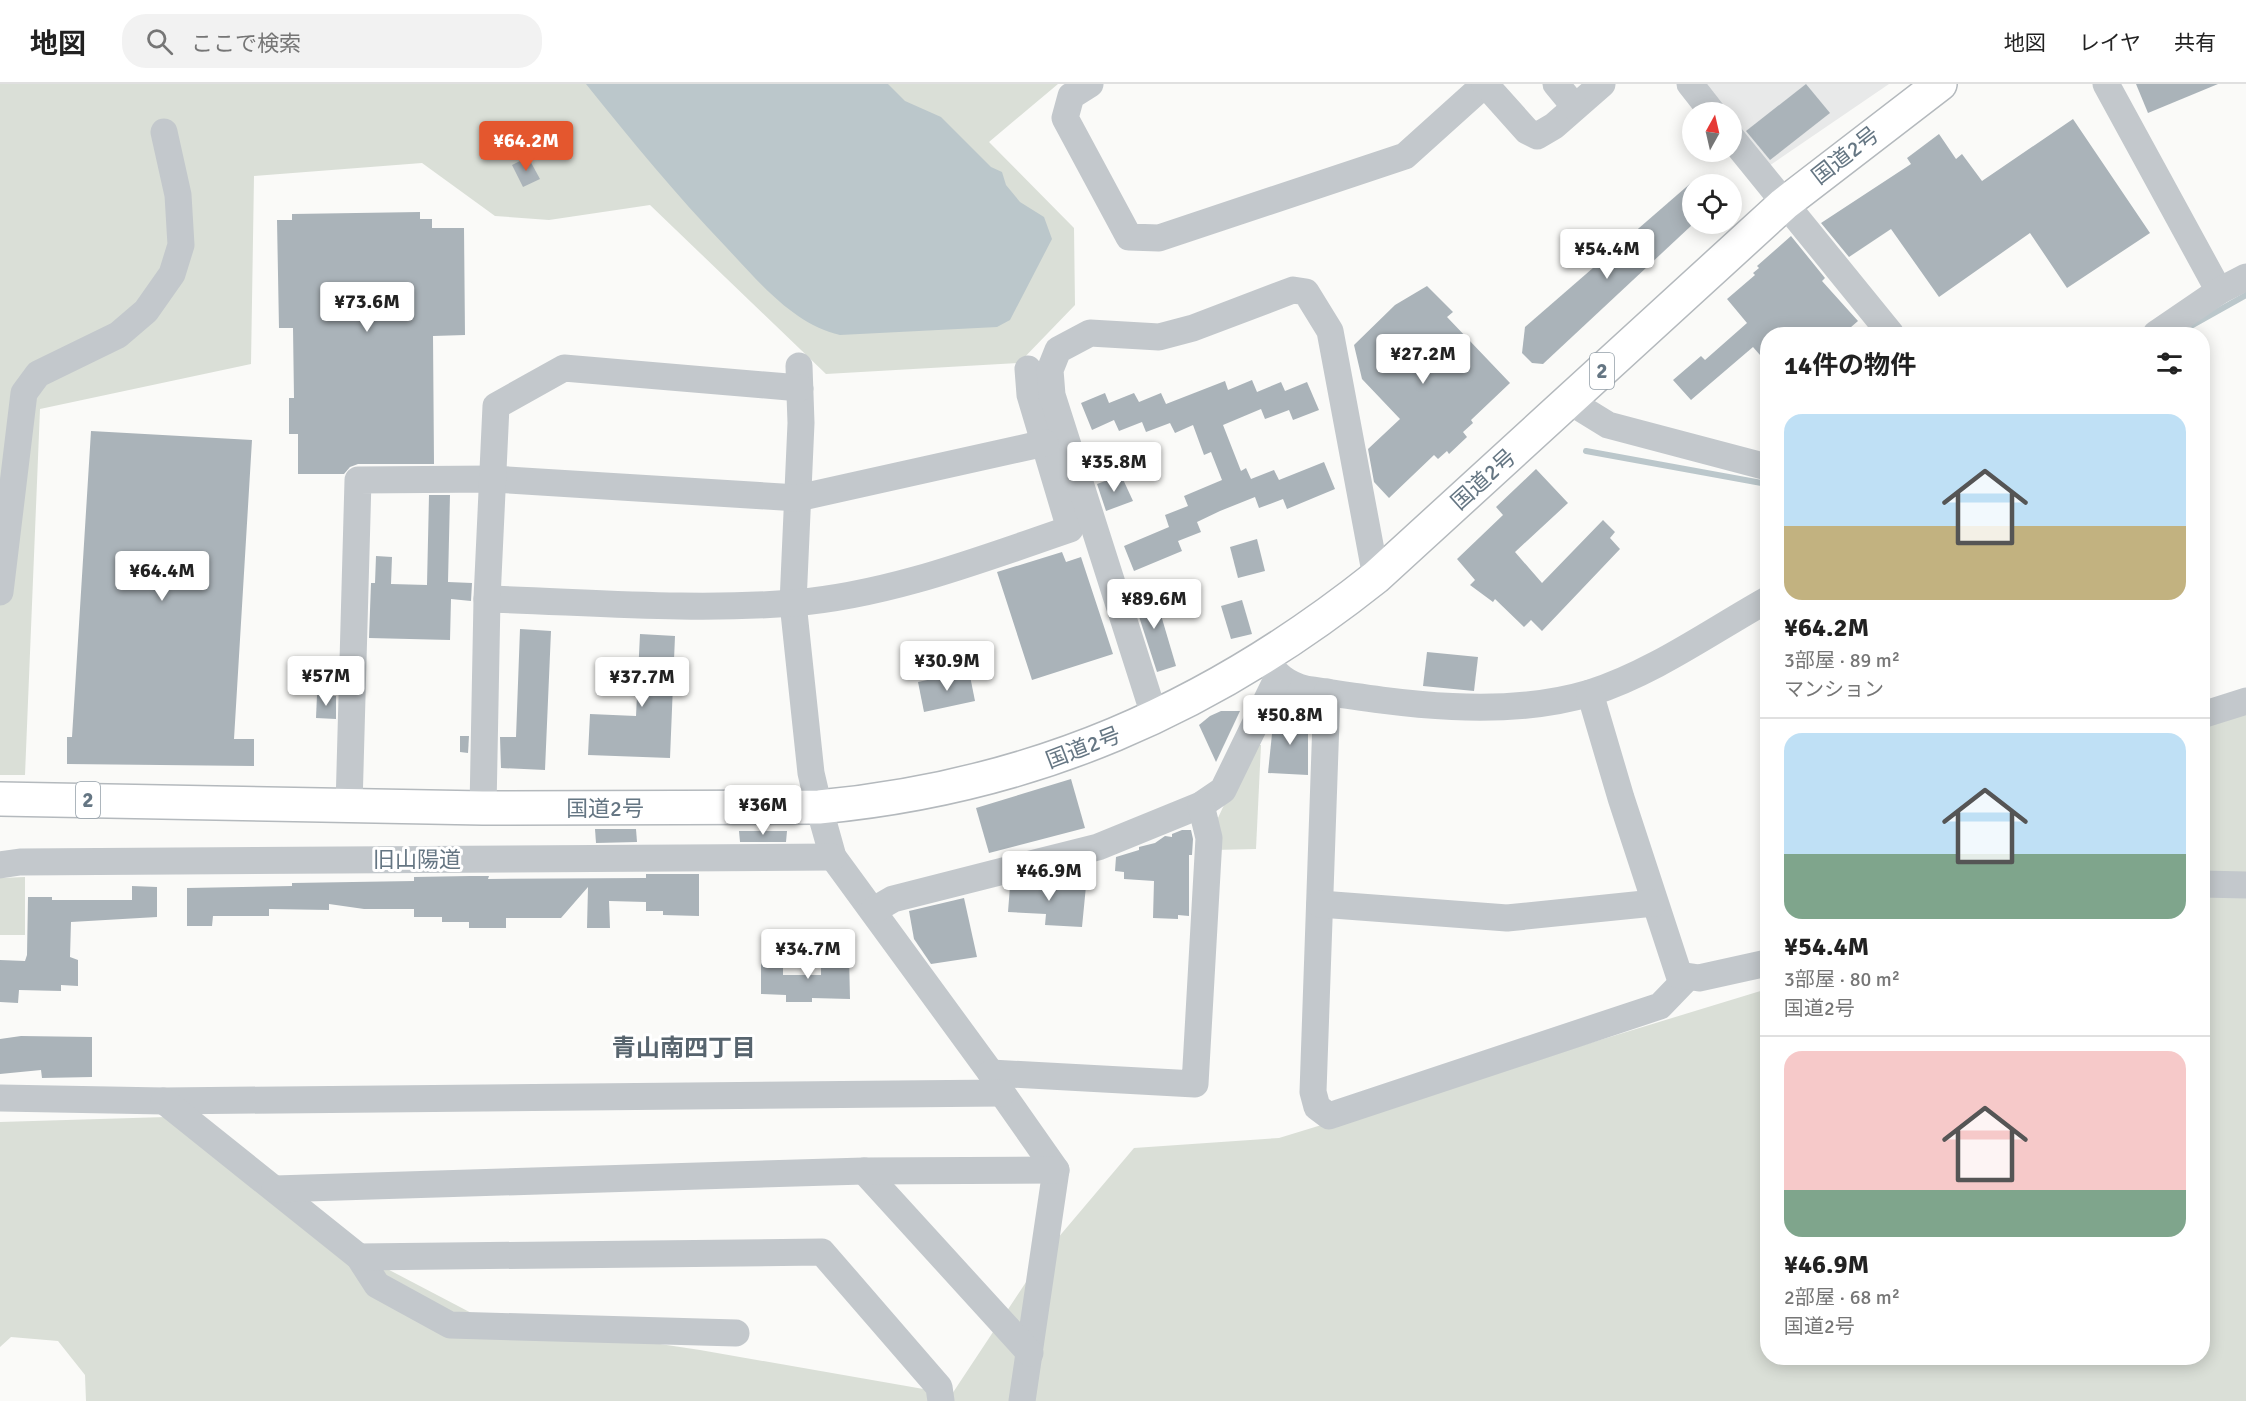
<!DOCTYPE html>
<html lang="ja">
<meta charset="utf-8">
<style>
body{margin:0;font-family:Signika,"Noto Sans JP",sans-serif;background:#f2f2f2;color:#222;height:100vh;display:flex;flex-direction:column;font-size:22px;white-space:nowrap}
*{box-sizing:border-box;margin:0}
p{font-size:20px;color:#767676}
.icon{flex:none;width:33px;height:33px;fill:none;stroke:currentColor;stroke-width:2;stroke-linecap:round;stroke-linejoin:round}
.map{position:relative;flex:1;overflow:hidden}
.panel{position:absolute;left:1760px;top:243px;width:450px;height:1038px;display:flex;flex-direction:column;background:#fff;border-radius:24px;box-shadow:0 3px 15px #0003}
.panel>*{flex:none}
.needle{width:39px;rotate:8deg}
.buttons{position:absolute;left:1682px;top:18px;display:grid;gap:12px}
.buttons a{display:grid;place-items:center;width:60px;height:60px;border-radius:50%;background:#fff;box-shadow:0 3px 15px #0003;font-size:30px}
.price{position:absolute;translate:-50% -51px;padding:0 14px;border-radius:6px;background:#fff;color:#222;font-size:20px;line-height:39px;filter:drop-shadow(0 2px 3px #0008)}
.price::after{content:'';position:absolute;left:50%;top:36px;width:18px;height:14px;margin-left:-9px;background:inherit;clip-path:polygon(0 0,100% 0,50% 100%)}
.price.selected{background:#e4572e;color:#fff}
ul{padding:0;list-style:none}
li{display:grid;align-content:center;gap:12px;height:318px;padding:0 24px}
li+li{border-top:2px solid #e0e0e0}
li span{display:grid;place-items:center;height:186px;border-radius:18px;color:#555}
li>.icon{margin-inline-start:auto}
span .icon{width:108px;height:108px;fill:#fffc;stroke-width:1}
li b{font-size:26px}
h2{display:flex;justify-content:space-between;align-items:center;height:72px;padding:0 24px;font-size:26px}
header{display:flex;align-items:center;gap:36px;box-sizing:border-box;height:84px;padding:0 30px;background:#fff;border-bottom:2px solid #e0e0e0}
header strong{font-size:28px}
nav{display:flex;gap:33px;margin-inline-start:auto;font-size:21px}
.search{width:420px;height:54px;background:#f2f2f2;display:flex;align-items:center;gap:15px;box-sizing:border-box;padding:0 21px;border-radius:24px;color:#767676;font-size:22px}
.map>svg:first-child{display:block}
.built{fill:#e8e9e9}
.green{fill:#dadfd7}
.water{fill:#bbc7cb}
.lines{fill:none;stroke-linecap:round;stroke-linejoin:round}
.stream{stroke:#bbc7cb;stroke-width:6}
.building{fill:#aab3b9}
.highway-casing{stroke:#b4b9bd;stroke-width:36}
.minor{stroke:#c3c8cc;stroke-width:27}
.highway{stroke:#fff;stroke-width:33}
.labels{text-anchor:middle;stroke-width:6;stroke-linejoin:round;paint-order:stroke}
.shield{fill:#fff;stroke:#939fa8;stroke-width:1.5}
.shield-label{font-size:21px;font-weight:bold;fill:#657683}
.street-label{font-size:22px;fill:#657683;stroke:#fff}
.neighbourhood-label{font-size:24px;font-weight:bold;fill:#57646e;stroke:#fff}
</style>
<header>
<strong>地図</strong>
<div class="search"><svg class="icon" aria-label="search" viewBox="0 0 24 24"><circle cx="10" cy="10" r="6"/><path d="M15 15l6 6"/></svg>ここで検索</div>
<nav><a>地図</a><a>レイヤ</a><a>共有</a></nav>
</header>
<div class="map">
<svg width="2246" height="1317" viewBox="0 0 2246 1317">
<rect width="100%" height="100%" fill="#fafaf8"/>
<!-- built -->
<path class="built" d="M1701,0H1889L1766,84L1731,39V28H1723Z"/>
<!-- green -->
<g class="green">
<path d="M0,0H1058L989,58L1074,144L1075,221L1019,279L826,290L650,121L549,136L495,132L422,79L254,92L251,280L40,325L25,691H0Z"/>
<path d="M2246,624V790L2202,789V638Z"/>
<path d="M1252,661H1261L1256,765L1214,766L1217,736Z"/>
<path d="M25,793V851H0V794Z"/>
<path d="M2202,812L2246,814V1317H86L85,1291L58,1257L11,1253L0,1263V1038L166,1033L353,1167L479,1233L700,1266L952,1310L1046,1168L1134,1064L1279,1054L1767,905V1274H2202Z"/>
</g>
<!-- water -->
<path class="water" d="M586,0H888L905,17L941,33L991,83L1002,88L1006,101L1020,118L1044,133L1052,155L1010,236L997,243L840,251C793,240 758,197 726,163C676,111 631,56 586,0Z"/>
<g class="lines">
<!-- stream -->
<g class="stream">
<path d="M2191,242L2246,211"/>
<path d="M1586,367L1767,400"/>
</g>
</g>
<!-- building -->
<g class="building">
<path d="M1806,0L1830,29L1770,76L1746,47Z"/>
<path d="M2136,0H2218L2148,29Z"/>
<path d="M2073,35L2150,149L2067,204L2030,149L1939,213L1891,145L1849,173L1821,139L1911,80L1907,74L1939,50L1956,75L1962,70L1982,97Z"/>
<path d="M528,73L540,95L523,103L512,81Z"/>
<path d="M1692,98V141L1543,280L1532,279L1522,269L1525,243Z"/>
<path d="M420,128V135H432V144H464L465,251L433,252L434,380H358L350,383L344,390H298V350H289V314H294L293,244H279L277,136H292V130Z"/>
<path d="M1791,152L1825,194L1822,197L1858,237L1843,250H1767V279L1753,263L1691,316L1673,296L1701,272L1705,276L1747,239L1727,215L1755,191L1753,189L1759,184L1757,182Z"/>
<path d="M1427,202L1453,228L1447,233L1510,299L1471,336L1473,339L1463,348L1467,353L1449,370L1447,367L1438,375L1434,371L1389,414L1374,398L1368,365L1400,335L1362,295L1354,261L1395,221Z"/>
<path d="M1252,296L1257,308L1281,298L1285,307L1307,298L1319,326L1293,336L1289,326L1265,335L1261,325L1223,341L1241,387L1246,384L1251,395L1274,386L1279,396L1324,378L1335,405L1287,425L1283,415L1259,424L1255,413L1220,427L1197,438L1201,448L1178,457L1182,467L1134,487L1124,462L1169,443L1165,431L1188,422L1184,412L1222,396L1211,368L1204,371L1193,341L1175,349L1170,339L1146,348L1142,338L1119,347L1114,336L1092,346L1081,319L1105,309L1109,319L1134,309L1139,318L1161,309L1166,320L1225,297L1228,306Z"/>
<path d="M91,347L252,356L234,655H254V682L67,680V653H72Z"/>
<path d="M1536,385L1568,419L1515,468L1542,499L1603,436L1615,448L1610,454L1620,465L1542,547L1531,536L1524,543L1495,515L1493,518L1470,501L1475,496L1457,475L1503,431L1496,423Z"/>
<path d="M1121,391L1133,417L1106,427L1097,400Z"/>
<path d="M429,411H450L448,498L472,499L471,517L451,515L450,556L369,554L371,499H375L376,472L392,473L391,500L427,501Z"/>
<path d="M1257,455L1265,487L1238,494L1230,463Z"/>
<path d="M1062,468L1066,478L1081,473L1113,570L1032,596L997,488Z"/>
<path d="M1153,504L1176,582L1157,588L1132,511Z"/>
<path d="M1242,516L1252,550L1231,555L1221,522Z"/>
<path d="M520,545L551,547L545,686L501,684L500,653H516Z"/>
<path d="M640,550L675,552L670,674L588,671L590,630L636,632Z"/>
<path d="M1427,568L1478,573L1474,607L1423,602Z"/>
<path d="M969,587L975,617L924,628L918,598Z"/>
<path d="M317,611L336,612V635L316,634Z"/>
<path d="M1221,627H1240L1216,678L1199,641L1210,632Z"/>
<path d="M1277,631L1308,632V691L1268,689L1273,640Z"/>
<path d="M460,652H469L468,669L460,668Z"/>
<path d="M1071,695L1085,744L989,769L976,724Z"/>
<path d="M595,745H636L637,758L596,759Z"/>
<path d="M1182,746H1191L1193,755L1192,771H1189V832L1178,831V835L1153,834L1154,797L1124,795V788L1115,787L1116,773L1139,766V763L1155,759L1165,752L1172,753V750Z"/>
<path d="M739,747H787L786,758H740Z"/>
<path d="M646,790H699V832L663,831V827H646V818L609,817L610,844H587L588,803L561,834H506V844H469V838H442V833H414V825H364L329,820V826L269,825V832H213L212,842H187V804L292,802V799L414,797V793L470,792H489L488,795L646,794Z"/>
<path d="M1040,794H1045L1044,801L1086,802L1082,843L1045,841L1046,830L1008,828L1010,802Z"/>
<path d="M132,802L157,803V833L71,838L70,873L78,876V902L61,901V907L19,906L18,919L0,918V876L25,877L27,871L28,813H52V816H132Z"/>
<path d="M964,814L977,873L931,880L914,855L909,827Z"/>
<path d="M821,870L849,871L850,915L812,914V918H786V911L761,910V876H783V891H821Z"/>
<path d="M21,952L92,953V993L42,994L41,986L0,990V955Z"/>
</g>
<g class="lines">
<!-- highway casing -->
<g class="highway-casing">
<path id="highway" d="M0,715L483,724L819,723C1032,703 1209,626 1376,493L1784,120L1940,0"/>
</g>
<!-- minor -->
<g class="minor">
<path d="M1090,0L1071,12L1065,34L1129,153L1159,154L1405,72L1485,0"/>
<path d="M1485,0L1527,47L1537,52L1554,42L1602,0"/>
<path d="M1556,0L1575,23"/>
<path d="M1690,0L1712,28"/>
<path d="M2106,0L2219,207"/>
<path d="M1731,53L1891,250"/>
<path d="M2156,250L2219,207L2246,193"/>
<path d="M799,282L801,339L793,519L811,689L819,723L833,773L991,989L1002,1009L1056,1086L1022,1317"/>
<path d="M1569,317L1608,341L1767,383"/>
<path d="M0,508L24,309L38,290L118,251L146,227L172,190L181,161L178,111L164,48"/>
<path d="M487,515C588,518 692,527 793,519C889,511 979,476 1070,445L1030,311L1028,285"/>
<path d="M1264,575C1277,591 1286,600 1306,605C1397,619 1500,636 1590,609C1653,589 1710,548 1767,516"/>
<path d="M1327,608L1313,1008L1317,1023L1329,1032L1660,922L1687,894"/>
<path d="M1590,609L1621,714L1679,891L1699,894L1767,879"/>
<path d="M2202,631L2246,617"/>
<path d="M1155,634L1052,311L1050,286L1058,266L1090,249L1159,253L1193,244L1293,206L1306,208L1330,247L1376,493"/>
<path d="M349,722L358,396L493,395L798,414L1045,359"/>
<path d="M483,724L487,515L496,322L564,284L800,304"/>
<path d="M0,781L20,778L833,773"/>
<path d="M2202,800L2246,801"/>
<path d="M1320,820L1507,834L1654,819"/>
<path d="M874,826L893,815L1098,763L1201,721L1223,706L1278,593"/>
<path d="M991,989L1195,1000L1209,754L1201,721"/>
<path d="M0,1014L164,1017L1002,1009"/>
<path d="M164,1017L359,1173L377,1201L450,1241L736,1249"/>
<path d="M864,1087L1030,1269"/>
<path d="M275,1105L864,1087L1056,1086"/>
<path d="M359,1173L822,1168L939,1303L941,1317"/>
</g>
<!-- highway -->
<use href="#highway" class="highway"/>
</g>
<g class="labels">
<!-- shield labels -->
<g class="shield">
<rect x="1590" y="269" width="24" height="36" rx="4.5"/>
<rect x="76" y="698" width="24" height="36" rx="4.5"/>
</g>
<g class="shield-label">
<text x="1602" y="294">2</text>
<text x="88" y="723">2</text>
</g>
<!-- street labels -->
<g class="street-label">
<text transform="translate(1845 71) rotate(-38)" y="8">国道2号</text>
<text transform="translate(1483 395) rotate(-42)" y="8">国道2号</text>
<text transform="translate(1083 663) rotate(-21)" y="8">国道2号</text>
<text x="605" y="732">国道2号</text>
<text x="417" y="783">旧山陽道</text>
</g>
<!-- neighbourhood labels -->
<g class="neighbourhood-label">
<text x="684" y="972">青山南四丁目</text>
</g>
</g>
</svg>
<div class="buttons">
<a><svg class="needle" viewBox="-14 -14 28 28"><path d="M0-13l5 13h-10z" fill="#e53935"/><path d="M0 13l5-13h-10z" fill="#767676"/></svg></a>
<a><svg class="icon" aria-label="locate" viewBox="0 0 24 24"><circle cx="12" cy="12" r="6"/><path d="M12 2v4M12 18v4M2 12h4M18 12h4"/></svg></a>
</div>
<b class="price selected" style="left:526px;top:88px">¥64.2M</b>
<b class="price" style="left:1607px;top:196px">¥54.4M</b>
<b class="price" style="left:367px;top:249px">¥73.6M</b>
<b class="price" style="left:1423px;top:301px">¥27.2M</b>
<b class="price" style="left:1114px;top:409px">¥35.8M</b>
<b class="price" style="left:162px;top:518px">¥64.4M</b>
<b class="price" style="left:1154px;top:546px">¥89.6M</b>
<b class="price" style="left:947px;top:608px">¥30.9M</b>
<b class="price" style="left:326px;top:623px">¥57M</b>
<b class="price" style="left:642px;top:624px">¥37.7M</b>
<b class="price" style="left:1290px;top:662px">¥50.8M</b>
<b class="price" style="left:763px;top:752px">¥36M</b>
<b class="price" style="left:1049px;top:818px">¥46.9M</b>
<b class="price" style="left:808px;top:896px">¥34.7M</b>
<section class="panel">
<h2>14件の物件<svg class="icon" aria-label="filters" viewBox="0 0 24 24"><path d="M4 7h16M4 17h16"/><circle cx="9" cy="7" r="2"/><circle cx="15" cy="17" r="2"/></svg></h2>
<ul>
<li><span style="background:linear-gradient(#bfe0f5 60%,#c2b280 0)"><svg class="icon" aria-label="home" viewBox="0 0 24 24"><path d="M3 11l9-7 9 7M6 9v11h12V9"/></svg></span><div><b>¥64.2M</b><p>3部屋 · 89 m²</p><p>マンション</p></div></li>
<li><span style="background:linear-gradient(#bfe0f5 65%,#7fa58c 0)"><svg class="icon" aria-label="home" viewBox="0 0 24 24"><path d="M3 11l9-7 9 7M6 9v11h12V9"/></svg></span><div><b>¥54.4M</b><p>3部屋 · 80 m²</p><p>国道2号</p></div></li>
<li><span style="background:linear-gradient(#f6c9c9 75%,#7fa58c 0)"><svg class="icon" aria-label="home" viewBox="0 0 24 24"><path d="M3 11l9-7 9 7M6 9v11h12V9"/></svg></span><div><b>¥46.9M</b><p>2部屋 · 68 m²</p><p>国道2号</p></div></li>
</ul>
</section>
</div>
